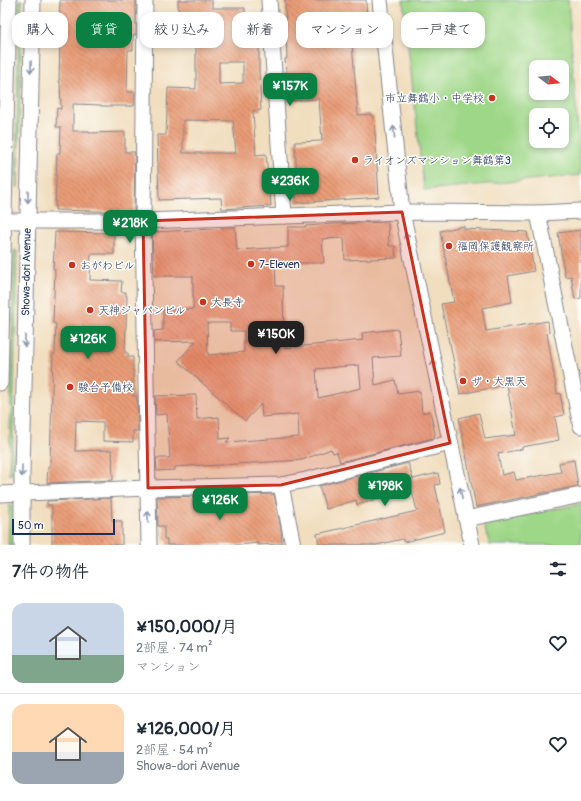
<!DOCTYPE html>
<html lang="ja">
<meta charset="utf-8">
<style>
body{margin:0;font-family:Pangolin,"Klee One",sans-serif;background:#f6f6f7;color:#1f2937;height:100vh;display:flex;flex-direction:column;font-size:15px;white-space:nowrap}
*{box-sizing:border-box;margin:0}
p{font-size:13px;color:#747a83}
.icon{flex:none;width:22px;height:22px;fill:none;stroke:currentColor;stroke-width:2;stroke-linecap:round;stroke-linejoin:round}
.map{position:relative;height:545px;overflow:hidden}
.details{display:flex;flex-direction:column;background:#fff;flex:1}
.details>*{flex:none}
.top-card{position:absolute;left:12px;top:12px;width:557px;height:36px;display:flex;gap:8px}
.needle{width:26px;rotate:106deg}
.fabs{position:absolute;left:529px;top:60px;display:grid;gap:8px}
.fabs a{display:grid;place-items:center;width:40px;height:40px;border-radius:8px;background:#fff;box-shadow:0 2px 6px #0003;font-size:20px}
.scale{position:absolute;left:12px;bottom:10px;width:103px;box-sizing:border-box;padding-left:4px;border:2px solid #1b2f5e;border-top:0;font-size:11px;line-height:14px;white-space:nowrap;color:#1b2f5e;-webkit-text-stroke:3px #fdfcf7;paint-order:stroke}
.price{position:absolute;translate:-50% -34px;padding:0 9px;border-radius:8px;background:#0b8043;color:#fff;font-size:13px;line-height:26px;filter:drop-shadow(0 1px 2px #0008)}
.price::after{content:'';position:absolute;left:50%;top:24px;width:12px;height:9px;margin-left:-6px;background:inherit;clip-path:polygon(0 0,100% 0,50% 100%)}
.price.current{background:#222;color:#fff}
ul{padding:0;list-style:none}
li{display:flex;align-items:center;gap:12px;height:100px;padding:0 12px}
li+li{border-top:1px solid #e0e1e3}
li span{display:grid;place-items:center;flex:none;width:112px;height:80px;border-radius:12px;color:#555}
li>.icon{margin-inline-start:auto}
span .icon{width:48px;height:48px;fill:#fffc;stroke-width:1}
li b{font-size:17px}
h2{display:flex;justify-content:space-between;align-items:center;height:48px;padding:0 12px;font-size:17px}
.tag{padding:0 14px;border-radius:12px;background:#fff;box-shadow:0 2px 6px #0003;font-size:14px;line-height:36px}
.tag.current{background:#0b8043;color:#fff}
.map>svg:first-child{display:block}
.grass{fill:url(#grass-tufts);stroke:#5d8373}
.pitch{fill:#9fd788;stroke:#5d8373;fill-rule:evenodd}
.building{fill:url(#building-back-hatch);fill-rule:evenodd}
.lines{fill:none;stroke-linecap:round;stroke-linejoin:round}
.minor-casing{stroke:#86868e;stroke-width:17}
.minor{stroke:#fff;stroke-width:15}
.oneway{stroke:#8d97ae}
.marked{fill:#c8321e;fill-opacity:0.2;stroke:#c8321e;stroke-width:3;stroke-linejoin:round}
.poi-dot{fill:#c8321e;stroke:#fdfcf7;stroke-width:1.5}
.labels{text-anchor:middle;stroke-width:3;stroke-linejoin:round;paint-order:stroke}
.poi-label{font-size:11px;fill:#1b2f5e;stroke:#fdfcf7;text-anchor:start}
.street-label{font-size:11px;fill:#1b2f5e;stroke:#fdfcf7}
</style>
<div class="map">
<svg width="581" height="545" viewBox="0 0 581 545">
<defs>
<pattern id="grass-tufts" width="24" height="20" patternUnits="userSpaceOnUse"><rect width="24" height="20" fill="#9fd788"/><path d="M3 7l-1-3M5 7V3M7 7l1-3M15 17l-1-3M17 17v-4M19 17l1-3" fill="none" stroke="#88b978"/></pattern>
<pattern id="building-back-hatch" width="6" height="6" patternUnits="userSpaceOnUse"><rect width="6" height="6" fill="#e99c77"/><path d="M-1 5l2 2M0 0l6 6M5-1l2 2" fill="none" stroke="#bc8065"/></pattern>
</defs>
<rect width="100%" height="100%" fill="#fdfcf7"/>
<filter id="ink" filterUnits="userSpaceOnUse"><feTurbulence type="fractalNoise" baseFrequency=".025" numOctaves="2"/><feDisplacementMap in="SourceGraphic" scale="8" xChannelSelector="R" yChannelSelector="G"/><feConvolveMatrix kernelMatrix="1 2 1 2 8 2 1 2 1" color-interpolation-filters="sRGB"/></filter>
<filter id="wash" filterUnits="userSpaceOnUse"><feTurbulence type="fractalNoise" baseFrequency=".012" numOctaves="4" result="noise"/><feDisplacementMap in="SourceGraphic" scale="16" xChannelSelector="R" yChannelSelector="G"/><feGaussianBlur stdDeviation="0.9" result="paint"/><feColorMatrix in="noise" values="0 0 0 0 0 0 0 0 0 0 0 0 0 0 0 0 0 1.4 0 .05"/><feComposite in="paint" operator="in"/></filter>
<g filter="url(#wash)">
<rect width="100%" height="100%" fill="#f1debf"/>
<!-- grass -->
<g class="grass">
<path d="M19,0H22L18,187H16Z"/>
<path d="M14,250L17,251L12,474L9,475Z"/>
<path d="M9,503L12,504V545H8Z"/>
</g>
<!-- pitch -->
<g class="pitch">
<path d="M403,0H568L581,175L424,190ZM536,67H562V93H536ZM536,115H562V141H536Z"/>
<path d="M581,504V545H490L483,523Z"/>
</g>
<g id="blocks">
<!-- building -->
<g class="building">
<path d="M60,0H136V35H133V50H128L127,92H135L134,106H101V105L73,104V131H89V133L125,132V152H135L134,212L55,210L57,153H60L61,127H56L57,108L61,109L60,82H59L60,38H59Z"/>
<path d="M178,0H212V8H245L244,44H259V72L261,110L253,111L256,155L266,154L268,176H269L271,206L222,209L221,198L159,200L157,135H166L168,88L196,89V37H179ZM219,62H243V83L219,84ZM183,120L233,121L236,153H183Z"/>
<path d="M285,0H366L368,41L352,43L358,115L371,114V116H374L379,197L296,203L295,183L297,182L295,142L322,141L319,99L288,101L285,59L287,58Z"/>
<path d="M388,222L389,246H395L396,258L345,260L344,238L322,239L324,263H275L276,286H283L284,348L363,340L362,333L398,329L401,356L373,358L375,385L395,380L398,394L420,391L422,413L430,411L435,433L434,438L340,462L337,452L333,453L331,449L302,460L203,466V465L175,467V470L157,471L156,458H170L167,414L156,415L155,396L196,395L197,419L219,417L220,439L230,438L226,442L299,437L298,414L262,417L261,404L245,421L187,369L178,361L196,341L154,342V331L163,330V310L193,309V276H154L152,232L213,229L223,228V227H235L237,250L288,247V227H306V226L333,224ZM207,323H230V331H244V352L208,355ZM359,365L361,388L318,398L316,369Z"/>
<path d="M464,226V229L527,232L534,271L508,276L512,302L482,308L486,331L548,321L549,332L547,333L557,394L560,393L564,415L555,417L559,440L522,447V449L498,454L502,475L514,472L516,480L561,472L559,463L574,460L578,486L476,507L459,418L479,413L485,439L516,435L507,385L460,394L450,343H449L441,304L454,302L440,231Z"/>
<path d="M581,230V241L580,242L581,252V298L575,299L571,276L565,277L558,233Z"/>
<path d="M55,232L114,233V254H91L90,280L122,281L121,292H126V296H127L125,353H128V357H133V396H136V397H137L138,431H133V442L103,441V422L76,421L75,451L112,450L113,480L47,483L48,466H50L53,354H55L56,324L53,323L55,269H53Z"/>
<path d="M408,463L413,479L438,473L440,484L435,485L445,532L404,542L403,539L376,545H319L317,534L417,511L412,491L376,499L357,505L356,500L326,509L319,486Z"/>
<path d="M274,494L281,529L282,544L258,545V543L240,545H167V539H164V526H158L157,497L213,496V508L241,505L239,495Z"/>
<path d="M111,498L112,521H122V545L52,544V505H47V501Z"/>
</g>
</g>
</g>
<g filter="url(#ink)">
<use href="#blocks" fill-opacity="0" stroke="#86868e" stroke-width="1"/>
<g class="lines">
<!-- minor casing -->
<g class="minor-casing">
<g id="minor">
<path d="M145,0L143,221L149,545"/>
<path d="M269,0L284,216"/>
<path d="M380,0L402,212L472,545"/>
<path d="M538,213L581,426"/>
<path d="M0,221H143L402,212L538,213L581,211"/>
<path d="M0,383L9,0"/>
<path d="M281,485L293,545"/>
<path d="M0,494L148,488L281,485L306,480L450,443"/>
<path d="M466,519L581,495"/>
<path d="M22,545V474L33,0"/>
</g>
</g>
<!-- minor -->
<use href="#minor" class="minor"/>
</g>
<!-- one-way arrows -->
<defs><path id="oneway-shaft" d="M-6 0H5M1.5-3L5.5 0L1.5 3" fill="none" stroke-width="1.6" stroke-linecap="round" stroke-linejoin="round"/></defs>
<g class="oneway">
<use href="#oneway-shaft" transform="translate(31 67) rotate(91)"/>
<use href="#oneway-shaft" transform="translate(394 132) rotate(-96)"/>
<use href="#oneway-shaft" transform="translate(28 197) rotate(91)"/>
<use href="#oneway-shaft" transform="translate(407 239) rotate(-102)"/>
<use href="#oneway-shaft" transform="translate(25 341) rotate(91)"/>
<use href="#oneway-shaft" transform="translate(434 366) rotate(-102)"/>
<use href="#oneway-shaft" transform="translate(22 471) rotate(91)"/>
<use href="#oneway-shaft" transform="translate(461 493) rotate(-102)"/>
<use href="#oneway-shaft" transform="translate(148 517) rotate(-91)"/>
</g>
</g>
<!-- marked area -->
<path class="marked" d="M402,212L450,443L281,485L148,488L143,221Z"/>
<!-- markers -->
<g class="poi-dot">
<circle cx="492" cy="98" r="4"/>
<circle cx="355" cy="160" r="4"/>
<circle cx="449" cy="246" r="4"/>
<circle cx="251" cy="264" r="4"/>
<circle cx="72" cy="265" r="4"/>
<circle cx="203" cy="302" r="4"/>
<circle cx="90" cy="310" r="4"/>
<circle cx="463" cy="381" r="4"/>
<circle cx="70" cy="387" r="4"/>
</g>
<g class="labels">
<!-- poi labels -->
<g class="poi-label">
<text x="484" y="102" text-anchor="end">市立舞鶴小・中学校</text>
<text x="363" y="164">ライオンズマンション舞鶴第3</text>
<text x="457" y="250">福岡保護観察所</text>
<text x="259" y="268">7-Eleven</text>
<text x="80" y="269">おがわビル</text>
<text x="211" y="306">大長寺</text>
<text x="98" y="314">天神ジャパンビル</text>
<text x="471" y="385">ザ・大黒天</text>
<text x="78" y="391">駿台予備校</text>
</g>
<!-- street labels -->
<g class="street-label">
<text transform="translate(26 272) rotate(-89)" y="4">Showa-dori Avenue</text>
</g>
</g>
</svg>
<div class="fabs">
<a><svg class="needle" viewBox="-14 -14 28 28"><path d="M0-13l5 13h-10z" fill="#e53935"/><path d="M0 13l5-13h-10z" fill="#747a83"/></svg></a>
<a><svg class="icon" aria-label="locate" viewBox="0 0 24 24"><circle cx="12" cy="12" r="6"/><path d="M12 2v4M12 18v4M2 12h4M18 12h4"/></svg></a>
</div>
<div class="scale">50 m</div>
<b class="price" style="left:290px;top:107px">¥157K</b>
<b class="price" style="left:290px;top:202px">¥236K</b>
<b class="price" style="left:130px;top:244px">¥218K</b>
<b class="price current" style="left:276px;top:355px">¥150K</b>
<b class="price" style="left:88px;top:360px">¥126K</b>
<b class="price" style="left:385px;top:507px">¥198K</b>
<b class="price" style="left:220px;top:521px">¥126K</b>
<div class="top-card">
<a class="tag">購入</a>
<a class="tag current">賃貸</a>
<a class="tag">絞り込み</a>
<a class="tag">新着</a>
<a class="tag">マンション</a>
<a class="tag">一戸建て</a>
</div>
</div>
<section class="details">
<h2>7件の物件<svg class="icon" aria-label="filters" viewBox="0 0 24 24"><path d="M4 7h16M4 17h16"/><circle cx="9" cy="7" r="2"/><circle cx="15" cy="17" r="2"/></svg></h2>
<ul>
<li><span style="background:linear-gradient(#c9d6e8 65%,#7fa58c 0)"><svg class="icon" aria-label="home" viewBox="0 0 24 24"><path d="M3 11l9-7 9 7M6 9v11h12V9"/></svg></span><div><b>¥150,000/月</b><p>2部屋 · 74 m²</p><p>マンション</p></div><svg class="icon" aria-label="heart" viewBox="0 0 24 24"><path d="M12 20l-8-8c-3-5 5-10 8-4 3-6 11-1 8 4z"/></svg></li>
<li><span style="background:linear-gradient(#ffd9b3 60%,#9aa5b1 0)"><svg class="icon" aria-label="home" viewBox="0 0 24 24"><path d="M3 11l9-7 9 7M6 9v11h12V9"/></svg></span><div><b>¥126,000/月</b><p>2部屋 · 54 m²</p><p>Showa-dori Avenue</p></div><svg class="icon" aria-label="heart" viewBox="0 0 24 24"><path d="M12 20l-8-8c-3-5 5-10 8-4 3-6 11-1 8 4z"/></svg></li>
</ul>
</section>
